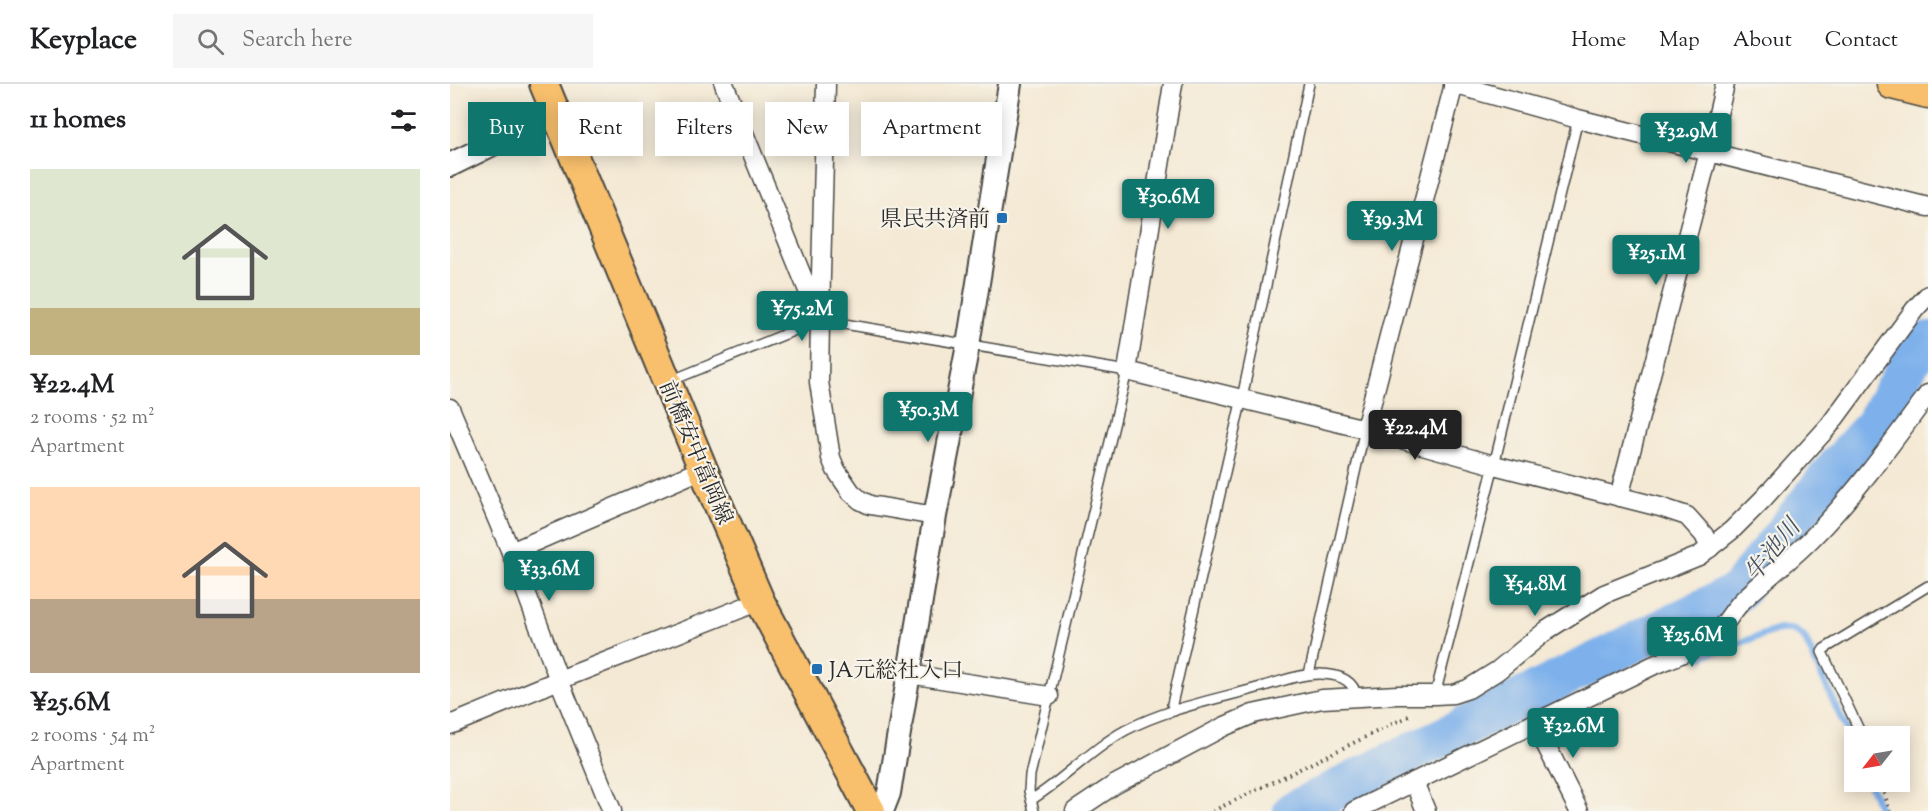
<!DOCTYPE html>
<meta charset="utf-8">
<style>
body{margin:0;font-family:"Sorts Mill Goudy","Noto Serif JP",serif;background:#f6f6f6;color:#202124;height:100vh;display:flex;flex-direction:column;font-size:22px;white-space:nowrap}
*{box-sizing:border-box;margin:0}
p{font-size:20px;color:#757577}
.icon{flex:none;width:33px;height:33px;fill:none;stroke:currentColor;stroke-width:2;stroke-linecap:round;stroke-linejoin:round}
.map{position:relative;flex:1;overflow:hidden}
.panel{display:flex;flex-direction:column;background:#fff;width:450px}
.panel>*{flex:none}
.hud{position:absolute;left:18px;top:18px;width:570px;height:54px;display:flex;gap:12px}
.needle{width:39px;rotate:239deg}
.controls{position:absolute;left:1394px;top:642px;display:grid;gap:12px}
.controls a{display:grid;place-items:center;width:66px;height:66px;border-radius:0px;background:#fff;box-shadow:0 3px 15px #0003;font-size:30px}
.price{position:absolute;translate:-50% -51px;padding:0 14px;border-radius:6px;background:#0f766e;color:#fff;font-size:20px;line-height:39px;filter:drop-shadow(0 2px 3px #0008)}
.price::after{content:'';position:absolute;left:50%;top:36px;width:18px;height:14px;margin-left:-9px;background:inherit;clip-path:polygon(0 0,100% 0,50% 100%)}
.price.active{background:#222;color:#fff}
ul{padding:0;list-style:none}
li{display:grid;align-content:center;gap:12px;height:318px;padding:0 30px}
li span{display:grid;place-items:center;height:186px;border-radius:0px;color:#555}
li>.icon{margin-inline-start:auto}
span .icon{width:108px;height:108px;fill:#fffc;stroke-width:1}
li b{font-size:26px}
h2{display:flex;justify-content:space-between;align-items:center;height:72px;padding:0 30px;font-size:26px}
.tag{padding:0 21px;border-radius:0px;background:#fff;box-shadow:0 3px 15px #0003;font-size:21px;line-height:54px}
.tag.active{background:#0f766e;color:#fff}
header{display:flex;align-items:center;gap:36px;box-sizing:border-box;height:84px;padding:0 30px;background:#fff;border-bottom:2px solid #e0e0e0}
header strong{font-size:28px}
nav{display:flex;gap:33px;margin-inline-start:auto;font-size:21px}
.search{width:420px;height:54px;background:#f6f6f6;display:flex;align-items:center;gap:15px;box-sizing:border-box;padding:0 21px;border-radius:0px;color:#757577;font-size:22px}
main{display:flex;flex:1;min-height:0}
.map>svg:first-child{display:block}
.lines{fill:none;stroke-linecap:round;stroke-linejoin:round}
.stream{stroke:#7eb1eb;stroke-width:7}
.river{stroke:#7eb1eb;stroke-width:40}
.service-casing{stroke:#494844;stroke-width:12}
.minor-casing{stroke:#494844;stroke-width:21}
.tertiary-casing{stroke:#494844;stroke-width:26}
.primary-casing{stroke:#494844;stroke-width:32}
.trunk-casing{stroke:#494844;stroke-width:33}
.path{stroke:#494844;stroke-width:4;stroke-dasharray:1.5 4.5;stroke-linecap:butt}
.service{stroke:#fff;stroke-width:9}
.minor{stroke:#fff;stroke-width:18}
.tertiary{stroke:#fff;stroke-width:22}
.primary{stroke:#f8bf6c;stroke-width:28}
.trunk{stroke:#f8bf6c;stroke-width:30}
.poi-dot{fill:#1f6fb2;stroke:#f7f3e8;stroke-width:2}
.labels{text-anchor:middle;stroke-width:4.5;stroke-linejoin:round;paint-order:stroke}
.poi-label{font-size:22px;fill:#2b2b2b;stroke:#f7f3e8;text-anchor:end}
.street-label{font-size:22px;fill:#2b2b2b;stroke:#f7f3e8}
.water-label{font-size:24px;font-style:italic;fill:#445365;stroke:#f7f3e8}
</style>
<header>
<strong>Keyplace</strong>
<div class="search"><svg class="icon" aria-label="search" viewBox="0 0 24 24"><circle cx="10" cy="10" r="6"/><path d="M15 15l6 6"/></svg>Search here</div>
<nav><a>Home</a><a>Map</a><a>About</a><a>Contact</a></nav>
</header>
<main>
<section class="panel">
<h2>11 homes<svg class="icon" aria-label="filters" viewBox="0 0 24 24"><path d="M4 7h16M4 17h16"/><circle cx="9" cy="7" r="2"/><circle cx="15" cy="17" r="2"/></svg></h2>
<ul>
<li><span style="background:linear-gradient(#dfe7d0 75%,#c2b280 0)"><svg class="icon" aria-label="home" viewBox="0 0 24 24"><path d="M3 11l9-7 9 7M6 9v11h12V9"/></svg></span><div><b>¥22.4M</b><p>2 rooms · 52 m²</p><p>Apartment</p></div></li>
<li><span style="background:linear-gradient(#ffd9b3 60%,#b9a48a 0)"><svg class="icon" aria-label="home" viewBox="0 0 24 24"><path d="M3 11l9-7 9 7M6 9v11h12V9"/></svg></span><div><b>¥25.6M</b><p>2 rooms · 54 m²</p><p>Apartment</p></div></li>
</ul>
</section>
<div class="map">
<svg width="1478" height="727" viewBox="0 0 1478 727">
<rect width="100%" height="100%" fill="#f7f3e8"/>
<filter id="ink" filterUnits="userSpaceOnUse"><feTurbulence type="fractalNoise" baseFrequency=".0167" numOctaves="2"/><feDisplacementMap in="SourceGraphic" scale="12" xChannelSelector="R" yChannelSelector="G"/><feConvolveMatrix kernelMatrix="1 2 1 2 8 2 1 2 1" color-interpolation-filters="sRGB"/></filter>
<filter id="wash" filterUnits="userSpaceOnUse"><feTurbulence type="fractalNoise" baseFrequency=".008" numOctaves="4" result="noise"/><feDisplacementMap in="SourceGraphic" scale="24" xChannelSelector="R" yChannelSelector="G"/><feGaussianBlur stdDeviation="1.35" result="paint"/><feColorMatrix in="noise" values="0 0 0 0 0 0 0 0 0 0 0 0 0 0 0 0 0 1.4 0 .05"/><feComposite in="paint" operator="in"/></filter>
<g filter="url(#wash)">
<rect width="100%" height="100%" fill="#f4e9d4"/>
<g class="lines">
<!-- stream -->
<g class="stream">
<path d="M1253,572L1327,546C1339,544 1348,545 1355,555L1404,662"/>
<path d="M1419,698L1430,727"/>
</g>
<!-- river -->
<path class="river" d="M843,727L1287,508L1383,387L1423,342L1464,271L1478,257"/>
</g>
</g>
<g filter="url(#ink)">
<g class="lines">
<!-- service casing -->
<g class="service-casing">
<g id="service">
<path d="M220,297L370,236L677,287L580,691L579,707L584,727"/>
<path d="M859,590L915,345"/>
<path d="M985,611L1044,381L1128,35"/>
<path d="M724,627L722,620L792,314L859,0"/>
<path d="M1412,652L1372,568L1374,565L1478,502"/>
<path d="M581,716C615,695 641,665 676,646C716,625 763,616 807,604C826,599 848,590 869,590C886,590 903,594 907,613"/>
</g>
</g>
<!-- minor casing -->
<g class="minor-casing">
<g id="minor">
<path d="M274,0L370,236L369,298L381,374L386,386L401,408L410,416L420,421L485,432"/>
<path d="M723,0L677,287L915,345L1044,381L1210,423L1237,432L1254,451L1260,464"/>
<path d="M1003,0L1128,35L1478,123"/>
<path d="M370,229L376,0"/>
<path d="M0,324L61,468L109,596L162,727"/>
<path d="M915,345L1004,0"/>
<path d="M1169,413L1259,68L1275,0"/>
<path d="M61,468L253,385"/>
<path d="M459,590L599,612"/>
<path d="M1085,639L1129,727"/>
<path d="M0,641L109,596L310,517"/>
<path d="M964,698L976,727"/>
<path d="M625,727L664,701L773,643L803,630L872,615L948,611H985L1003,610L1018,605L1047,587L1097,546L1154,510L1249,472L1282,446L1313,415L1379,342L1465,225L1478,211"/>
<path d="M904,727L1202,582C1226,572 1252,563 1270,545C1278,536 1284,525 1293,516C1316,494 1342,475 1364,452C1407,408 1442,359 1478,310"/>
</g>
</g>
<!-- tertiary casing -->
<g class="tertiary-casing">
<g id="tertiary">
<path d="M0,81L106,29"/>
<path d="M432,727L439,709L485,432L518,261L560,0"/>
</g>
</g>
<!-- primary casing -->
<g class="primary-casing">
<path id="primary" d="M94,0L253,385L310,517L421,727"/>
</g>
<!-- trunk casing -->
<g class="trunk-casing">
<path id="trunk" d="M1442,0L1478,9"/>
</g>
<!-- path -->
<g class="path">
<path d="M1430,698L1440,727"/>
<path d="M763,727L959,632"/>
</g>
<!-- service -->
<use href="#service" class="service"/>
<!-- minor -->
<use href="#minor" class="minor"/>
<!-- tertiary -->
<use href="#tertiary" class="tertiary"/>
<!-- primary -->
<use href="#primary" class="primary"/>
<!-- trunk -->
<use href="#trunk" class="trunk"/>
</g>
</g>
<!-- markers -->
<g class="poi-dot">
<rect x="546" y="128" width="12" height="12" rx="3"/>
<rect x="361" y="579" width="12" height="12" rx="3"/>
</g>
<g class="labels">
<!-- poi labels -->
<g class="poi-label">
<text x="540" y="142">県民共済前</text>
<text x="379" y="593" text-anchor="start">JA元総社入口</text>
</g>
<!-- street labels -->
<g class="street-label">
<text transform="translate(247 368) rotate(67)" y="8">前橋安中富岡線</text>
</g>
<!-- water labels -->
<g class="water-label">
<text transform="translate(1322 466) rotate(-51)" y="8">牛池川</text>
</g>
</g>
</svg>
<div class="controls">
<a><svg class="needle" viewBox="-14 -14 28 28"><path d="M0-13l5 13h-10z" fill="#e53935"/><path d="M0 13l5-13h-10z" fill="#757577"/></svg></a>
</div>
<b class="price" style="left:1236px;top:80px">¥32.9M</b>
<b class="price" style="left:718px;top:146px">¥30.6M</b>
<b class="price" style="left:942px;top:168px">¥39.3M</b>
<b class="price" style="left:1206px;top:202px">¥25.1M</b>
<b class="price" style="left:352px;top:258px">¥75.2M</b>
<b class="price" style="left:478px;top:359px">¥50.3M</b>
<b class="price active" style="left:965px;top:377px">¥22.4M</b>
<b class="price" style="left:99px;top:518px">¥33.6M</b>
<b class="price" style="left:1085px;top:533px">¥54.8M</b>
<b class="price" style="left:1242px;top:584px">¥25.6M</b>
<b class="price" style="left:1123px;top:675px">¥32.6M</b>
<div class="hud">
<a class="tag active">Buy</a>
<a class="tag">Rent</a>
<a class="tag">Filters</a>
<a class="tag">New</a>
<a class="tag">Apartment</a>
</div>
</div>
</main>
